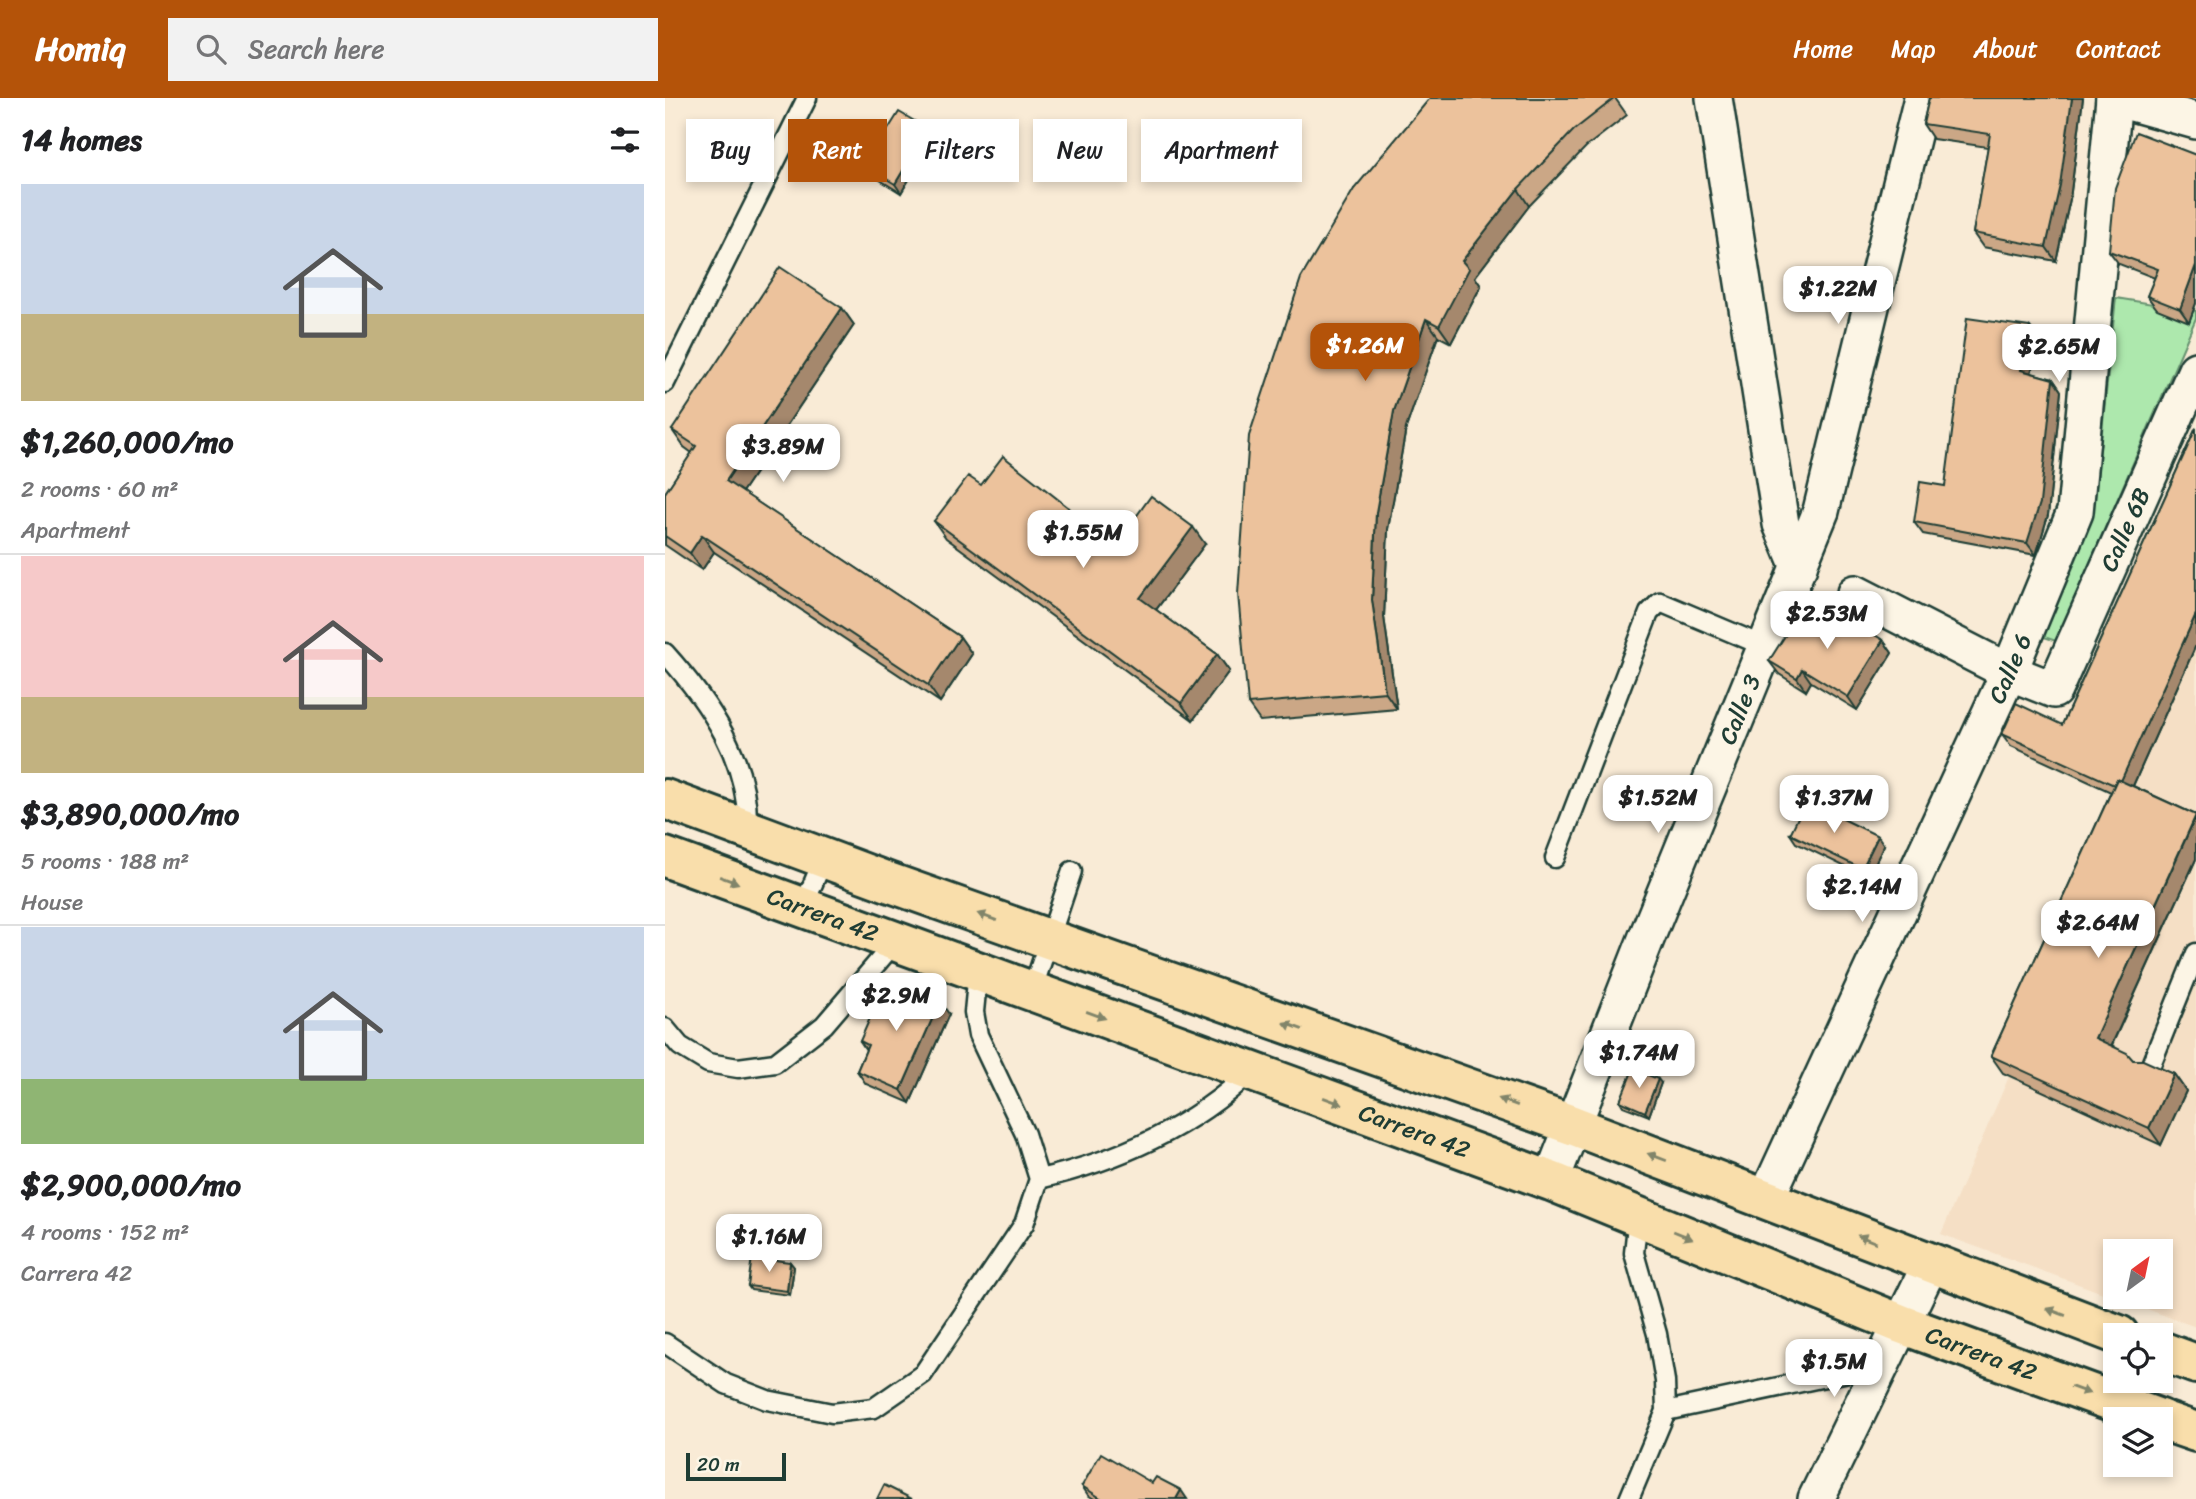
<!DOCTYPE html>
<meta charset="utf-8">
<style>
body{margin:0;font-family:Sriracha,sans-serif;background:#f2f2f2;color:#202124;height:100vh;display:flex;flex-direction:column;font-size:26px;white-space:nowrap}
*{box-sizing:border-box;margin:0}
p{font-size:23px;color:#757577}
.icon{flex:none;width:38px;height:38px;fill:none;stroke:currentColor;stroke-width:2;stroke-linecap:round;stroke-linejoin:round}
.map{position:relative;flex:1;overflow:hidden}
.side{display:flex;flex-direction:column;background:#fff;width:665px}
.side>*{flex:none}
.hud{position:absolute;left:21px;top:21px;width:665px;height:63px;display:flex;gap:14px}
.needle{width:46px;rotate:33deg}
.tools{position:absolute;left:1438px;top:1141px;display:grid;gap:14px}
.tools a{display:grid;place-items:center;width:70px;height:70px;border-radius:0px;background:#fff;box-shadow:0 4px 10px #0003;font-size:35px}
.scale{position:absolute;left:21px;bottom:18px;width:100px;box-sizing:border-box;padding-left:7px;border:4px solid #1f3d34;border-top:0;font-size:19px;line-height:24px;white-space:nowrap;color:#1f3d34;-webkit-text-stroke:5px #fcf5e5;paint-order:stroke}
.price{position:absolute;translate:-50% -60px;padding:0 16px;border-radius:14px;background:#fff;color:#222;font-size:23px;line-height:46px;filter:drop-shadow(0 2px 4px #0008)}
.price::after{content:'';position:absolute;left:50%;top:42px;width:21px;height:16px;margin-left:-10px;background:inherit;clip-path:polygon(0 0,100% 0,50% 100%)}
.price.current{background:#b45309;color:#fff}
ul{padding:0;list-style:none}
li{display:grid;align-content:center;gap:14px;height:371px;padding:0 21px}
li+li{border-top:2px solid #e0e0e0}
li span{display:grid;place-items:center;height:217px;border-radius:0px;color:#555}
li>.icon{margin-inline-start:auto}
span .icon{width:126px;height:126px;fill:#fffc;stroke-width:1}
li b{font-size:30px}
h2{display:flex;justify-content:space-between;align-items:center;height:84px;padding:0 21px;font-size:30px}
.tag{padding:0 24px;border-radius:0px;background:#fff;box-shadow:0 4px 10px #0003;font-size:24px;line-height:63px}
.tag.current{background:#b45309;color:#fff}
header{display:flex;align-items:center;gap:42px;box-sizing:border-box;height:98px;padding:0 35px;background:#b45309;color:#fff}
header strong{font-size:33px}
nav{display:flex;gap:38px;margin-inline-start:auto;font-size:24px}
.search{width:490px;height:63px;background:#f2f2f2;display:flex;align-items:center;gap:18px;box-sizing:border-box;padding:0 24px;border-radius:0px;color:#757577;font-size:26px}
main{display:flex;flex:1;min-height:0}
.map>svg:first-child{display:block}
.built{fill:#f5dfc5;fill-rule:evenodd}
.green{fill:#ade8ad;stroke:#669270;stroke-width:2}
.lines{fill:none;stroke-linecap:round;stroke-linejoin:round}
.service-casing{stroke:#1f3d34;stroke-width:23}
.minor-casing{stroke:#1f3d34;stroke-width:40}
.trunk-casing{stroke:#1f3d34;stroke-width:44}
.service{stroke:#fcf5e5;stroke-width:18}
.minor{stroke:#fcf5e5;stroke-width:35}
.trunk{stroke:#f9deab;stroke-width:38}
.wall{fill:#cba786;stroke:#1f3d34;stroke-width:2}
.shaded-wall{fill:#a5886d;stroke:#1f3d34;stroke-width:2}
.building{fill:#ecc29c;stroke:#1f3d34;stroke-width:2}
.oneway{fill:#81856a}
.labels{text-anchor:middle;stroke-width:5;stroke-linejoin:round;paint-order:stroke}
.street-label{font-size:24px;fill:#1f3d34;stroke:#fcf5e5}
</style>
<header>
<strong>Homiq</strong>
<div class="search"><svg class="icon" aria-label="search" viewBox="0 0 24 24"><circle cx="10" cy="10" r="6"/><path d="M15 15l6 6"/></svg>Search here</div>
<nav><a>Home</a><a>Map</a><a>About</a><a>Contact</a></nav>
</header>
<main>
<section class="side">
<h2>14 homes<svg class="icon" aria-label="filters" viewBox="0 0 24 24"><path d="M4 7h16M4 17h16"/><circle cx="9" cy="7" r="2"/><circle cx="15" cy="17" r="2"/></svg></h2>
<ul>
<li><span style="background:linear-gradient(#c9d6e8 60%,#c2b280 0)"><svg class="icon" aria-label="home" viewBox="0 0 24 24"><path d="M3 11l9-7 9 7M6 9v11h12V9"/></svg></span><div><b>$1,260,000/mo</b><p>2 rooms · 60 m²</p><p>Apartment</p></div></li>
<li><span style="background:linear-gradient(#f6c9c9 65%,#c2b280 0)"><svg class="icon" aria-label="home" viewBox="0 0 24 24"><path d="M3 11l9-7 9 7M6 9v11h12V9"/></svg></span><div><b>$3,890,000/mo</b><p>5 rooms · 188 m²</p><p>House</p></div></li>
<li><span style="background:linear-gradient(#c9d6e8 70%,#8fb573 0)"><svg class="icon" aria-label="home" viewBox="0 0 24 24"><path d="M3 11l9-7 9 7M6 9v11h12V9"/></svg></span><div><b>$2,900,000/mo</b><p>4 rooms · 152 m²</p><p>Carrera 42</p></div></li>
</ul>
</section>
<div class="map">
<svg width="1531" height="1401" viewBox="0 0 1531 1401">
<rect width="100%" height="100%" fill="#f9ebd6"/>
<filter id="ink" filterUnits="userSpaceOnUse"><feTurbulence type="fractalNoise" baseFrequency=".0143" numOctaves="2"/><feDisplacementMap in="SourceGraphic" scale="14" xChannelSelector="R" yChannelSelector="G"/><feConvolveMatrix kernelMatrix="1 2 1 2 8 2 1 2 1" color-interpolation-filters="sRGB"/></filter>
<g filter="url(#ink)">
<!-- built -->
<path class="built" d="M1531,546V1229L1276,1136ZM1451,1153H1496V1199H1451Z"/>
<!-- green -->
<path class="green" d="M1451,200L1531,213V220L1391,543L1373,537L1430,399Z"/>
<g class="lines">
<!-- service casing -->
<g class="service-casing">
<g id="service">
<path d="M0,285L142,0"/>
<path d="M0,555C44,604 85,663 82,731"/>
<path d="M890,760L984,515L995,504L1101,549"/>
<path d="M138,809L159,760"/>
<path d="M367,893L407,773"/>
<path d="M0,930L15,948L43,965L73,970L110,965L159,927L231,843"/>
<path d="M1485,969L1531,855"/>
<path d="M374,1081C452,1063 529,1029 586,973"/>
<path d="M0,1245L61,1286L102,1302L167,1315L209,1310L258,1276L359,1126L374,1081L360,1036L313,937L309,914L313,873"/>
<path d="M1001,1313L1216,1267"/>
<path d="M964,1401L1001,1313L1000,1283L992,1236L969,1155L973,1118"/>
</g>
</g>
<!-- minor casing -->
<g class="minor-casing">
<g id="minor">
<path d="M1049,0L1116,426L1134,469"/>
<path d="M1449,0L1531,23"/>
<path id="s1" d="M1190,495L1344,574L1389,592L1531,272"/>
<path id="s2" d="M886,1083L981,841L1156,413L1257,0"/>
<path id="s3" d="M1101,1101L1344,574L1410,414L1449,0"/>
<path d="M1151,1401L1265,1167"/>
</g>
</g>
<!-- trunk casing -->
<g class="trunk-casing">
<g id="trunk">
<path d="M0,701L223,784L907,1027L1454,1237"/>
<path id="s4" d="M0,759L886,1083L1236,1226L1495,1321"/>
<path d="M1496,1253L1531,1266"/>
<path d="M1496,1322L1531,1334"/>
</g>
</g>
<!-- service -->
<use href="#service" class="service"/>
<!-- minor -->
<use href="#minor" class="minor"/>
<!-- trunk -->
<use href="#trunk" class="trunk"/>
</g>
<!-- wall -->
<g class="wall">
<path d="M950,0L962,17L921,49L864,108L810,179L816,188L786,245L773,238L741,330L723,431L719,519L732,611L595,623L583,606L689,91Z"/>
<path d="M1264,0H1418L1405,101L1391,163L1318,149L1308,135L1323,49L1268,41L1258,26Z"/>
<path d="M263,31L269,40L236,95L207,77L200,68Z"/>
<path d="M1531,57V205L1524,224L1492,211L1482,198L1490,180L1454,166L1444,153Z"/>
<path d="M177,210L189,227L77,394L295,539L307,556L275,604L49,454L37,472L0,447V395L27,355L19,349L7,332Z"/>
<path d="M1374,241L1366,275L1388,281L1396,293L1383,417L1371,457L1258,436L1249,424L1280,388Z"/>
<path d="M1531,330V547L1468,688L1531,717V761L1447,947L1468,962L1509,976L1521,993L1496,1047L1338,975L1326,958L1446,694L1346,648L1337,636L1397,627Z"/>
<path d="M316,387L404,410L416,427L414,429L446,453L540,446L491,512L552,556L564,573L528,622L281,440L269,423Z"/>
<path d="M1159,529L1218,542L1227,555L1192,612L1146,584L1141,593L1114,576L1104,563Z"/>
<path d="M1125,736L1219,747L1203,780L1131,745Z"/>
<path d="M284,916L245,1005L201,986L192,973L201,952L195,943Z"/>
<path d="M996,985L984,1018L958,1008L955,1003Z"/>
<path d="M125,1164L129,1169L125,1197L86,1192L83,1188Z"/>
<path d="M487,1385L522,1401H429L423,1397L417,1388Z"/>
</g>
<!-- shaded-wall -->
<g class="shaded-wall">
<path d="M1407,0H1418L1405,101L1391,163L1381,149Z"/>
<path d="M263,31L269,40L236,95L230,86Z"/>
<path d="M853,91L864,108L810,179L816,188L786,245L774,228L797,163Z"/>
<path d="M1531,167V205L1524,224L1515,211Z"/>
<path d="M177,210L189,227L73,400L61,383Z"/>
<path d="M761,221L773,238L741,330L723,431L719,519L732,611L720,594L707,502L711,414L729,313Z"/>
<path d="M1365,229L1374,241L1364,284L1356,272Z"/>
<path d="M1388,281L1396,293L1383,417L1371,457L1362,445Z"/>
<path d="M404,410L416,427L410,435L398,418Z"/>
<path d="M528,429L540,446L487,517L475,500Z"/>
<path d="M37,437L49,454L37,472L25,455Z"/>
<path d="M1531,516V547L1462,701L1453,689Z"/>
<path d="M295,539L307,556L275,604L263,587Z"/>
<path d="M1218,542L1227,555L1192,612L1183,599Z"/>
<path d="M552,556L564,573L528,622L516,605Z"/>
<path d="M1137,571L1146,584L1141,593L1132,580Z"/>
<path d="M1531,718V761L1442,957L1430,940Z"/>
<path d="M1213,738L1219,747L1203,780L1197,771Z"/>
<path d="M275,903L284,916L245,1005L236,992Z"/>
<path d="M1509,976L1521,993L1496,1047L1484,1030Z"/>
<path d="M993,981L996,985L984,1018L980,1014Z"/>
<path d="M125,1164L129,1169L125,1197L122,1193Z"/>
<path d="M516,1392L522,1401H511Z"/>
</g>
<!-- building -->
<g class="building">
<path d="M765,0H950L909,32L853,91L797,163L804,171L774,228L761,221L729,313L711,414L707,502L720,594L583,606L573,496L584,338L636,180L689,91Z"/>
<path d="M1264,0H1407L1395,87L1381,149L1308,135L1325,36L1258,26Z"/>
<path d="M234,14L263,31L230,86L200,68Z"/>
<path d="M1471,34L1531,57V167L1515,211L1482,198L1493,171L1444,153L1450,90Z"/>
<path d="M115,169L177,210L61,383L295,539L263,587L37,437L25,455L0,438V395L31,348L7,332Z"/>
<path d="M1302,220L1365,229L1356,272L1388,281L1375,405L1362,445L1249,424L1255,384L1280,388Z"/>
<path d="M1531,330V516L1456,683L1452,681L1449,687L1337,636L1351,605L1397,627Z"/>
<path d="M338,358L404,410L398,418L446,453L486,398L528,429L475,500L552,556L516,605L269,423L303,378L316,387Z"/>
<path d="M1169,512L1218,542L1183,599L1137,571L1132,580L1104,563L1135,514L1159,529Z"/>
<path d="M1452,681L1531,717L1430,940L1462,955L1468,962H1478L1509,976L1484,1030L1326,958Z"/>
<path d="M1141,703L1213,738L1197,771L1125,736Z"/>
<path d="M222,881L275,903L236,992L192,973L203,947L195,943Z"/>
<path d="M968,971L993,981L980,1014L955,1003Z"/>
<path d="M87,1159L125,1164L122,1193L83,1188Z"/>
<path d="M436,1355L487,1385L491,1379L516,1392L511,1401H437L417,1388Z"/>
<path d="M219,1387L247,1401H212Z"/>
</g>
<!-- one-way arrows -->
<defs><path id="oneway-solid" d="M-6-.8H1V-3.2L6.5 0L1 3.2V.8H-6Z" transform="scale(1.75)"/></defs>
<g class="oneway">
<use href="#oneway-solid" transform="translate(64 782) rotate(20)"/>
<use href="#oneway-solid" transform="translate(322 819) rotate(-160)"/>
<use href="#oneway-solid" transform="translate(431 917) rotate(20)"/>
<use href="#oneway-solid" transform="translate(628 928) rotate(-160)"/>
<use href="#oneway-solid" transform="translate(668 1003) rotate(20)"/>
<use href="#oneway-solid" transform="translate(843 1004) rotate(-160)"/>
<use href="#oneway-solid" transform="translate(992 1059) rotate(-159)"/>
<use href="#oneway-solid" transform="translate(1018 1137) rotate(22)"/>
<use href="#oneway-solid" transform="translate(1202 1141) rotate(-158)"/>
<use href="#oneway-solid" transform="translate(1391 1214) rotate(-160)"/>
<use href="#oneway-solid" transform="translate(1415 1292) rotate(20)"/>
</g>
</g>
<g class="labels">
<!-- street labels -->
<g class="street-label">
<text dy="8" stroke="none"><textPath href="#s1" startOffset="397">Calle 6B</textPath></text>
<text dy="8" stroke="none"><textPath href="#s3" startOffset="584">Calle 6</textPath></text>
<text dy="8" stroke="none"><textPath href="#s2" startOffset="508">Calle 3</textPath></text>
<text dy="8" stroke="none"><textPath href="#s4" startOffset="168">Carrera 42</textPath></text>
<text dy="8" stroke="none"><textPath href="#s4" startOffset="798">Carrera 42</textPath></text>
<text dy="8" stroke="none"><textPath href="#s4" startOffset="1407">Carrera 42</textPath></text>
</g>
</g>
</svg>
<div class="tools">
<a><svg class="needle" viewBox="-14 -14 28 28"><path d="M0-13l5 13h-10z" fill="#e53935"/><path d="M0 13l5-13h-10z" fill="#757577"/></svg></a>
<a><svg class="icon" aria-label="locate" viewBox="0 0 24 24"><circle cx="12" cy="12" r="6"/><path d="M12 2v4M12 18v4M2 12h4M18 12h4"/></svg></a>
<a><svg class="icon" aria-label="layers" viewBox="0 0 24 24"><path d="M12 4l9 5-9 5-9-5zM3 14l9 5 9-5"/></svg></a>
</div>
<div class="scale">20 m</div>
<b class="price" style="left:1173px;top:228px">$1.22M</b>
<b class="price current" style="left:700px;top:285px">$1.26M</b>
<b class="price" style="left:1394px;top:286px">$2.65M</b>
<b class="price" style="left:118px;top:386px">$3.89M</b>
<b class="price" style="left:418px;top:472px">$1.55M</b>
<b class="price" style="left:1162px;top:553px">$2.53M</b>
<b class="price" style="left:993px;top:737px">$1.52M</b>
<b class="price" style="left:1169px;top:737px">$1.37M</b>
<b class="price" style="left:1197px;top:826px">$2.14M</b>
<b class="price" style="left:1433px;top:862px">$2.64M</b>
<b class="price" style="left:231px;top:935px">$2.9M</b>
<b class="price" style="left:974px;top:992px">$1.74M</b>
<b class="price" style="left:104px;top:1176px">$1.16M</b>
<b class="price" style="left:1169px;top:1301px">$1.5M</b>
<div class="hud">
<a class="tag">Buy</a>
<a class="tag current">Rent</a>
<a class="tag">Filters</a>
<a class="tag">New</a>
<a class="tag">Apartment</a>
</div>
</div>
</main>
